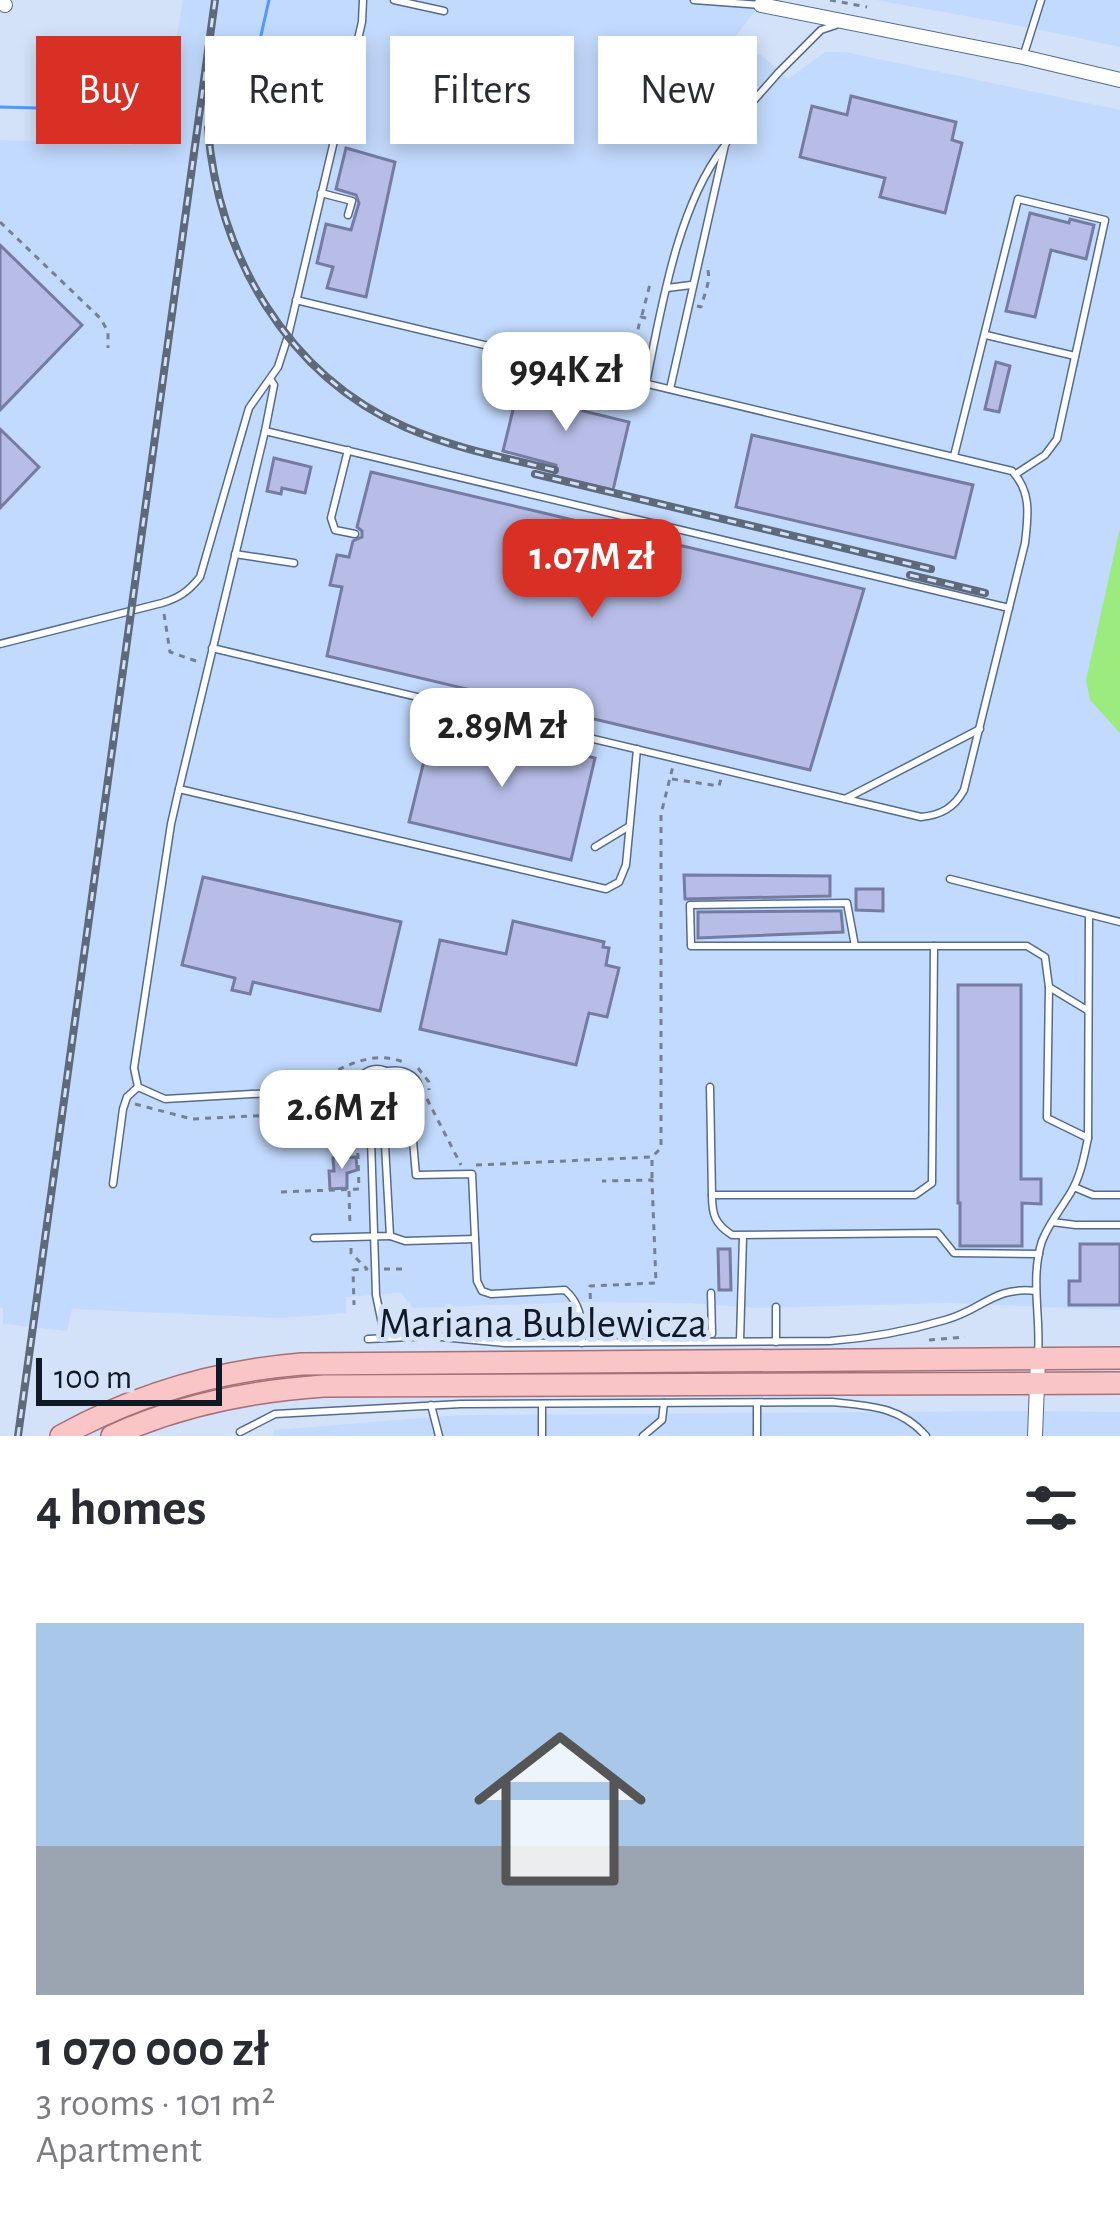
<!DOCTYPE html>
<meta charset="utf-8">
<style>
body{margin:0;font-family:"Alegreya Sans",sans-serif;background:#f7f7f7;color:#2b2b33;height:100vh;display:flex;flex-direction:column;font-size:45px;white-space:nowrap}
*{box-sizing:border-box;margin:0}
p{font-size:39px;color:#7c7c81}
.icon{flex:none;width:66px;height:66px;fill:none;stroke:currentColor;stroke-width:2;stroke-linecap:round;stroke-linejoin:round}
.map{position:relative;height:1436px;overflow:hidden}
.panel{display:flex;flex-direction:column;background:#fff;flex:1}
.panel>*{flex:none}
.hud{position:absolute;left:36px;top:36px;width:1050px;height:108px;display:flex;gap:24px}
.scale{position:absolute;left:36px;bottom:30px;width:186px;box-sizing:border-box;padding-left:12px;border:6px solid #101926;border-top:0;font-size:33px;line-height:42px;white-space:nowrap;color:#101926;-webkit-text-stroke:9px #d3e2f9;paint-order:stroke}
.price{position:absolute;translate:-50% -102px;padding:0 27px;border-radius:24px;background:#fff;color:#222;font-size:39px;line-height:78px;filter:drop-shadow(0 3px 6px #0008)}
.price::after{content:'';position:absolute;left:50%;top:72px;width:36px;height:27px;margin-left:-18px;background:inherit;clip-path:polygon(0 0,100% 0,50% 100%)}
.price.selected{background:#d93025;color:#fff}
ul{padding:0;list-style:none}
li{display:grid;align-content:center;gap:24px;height:636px;padding:0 36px}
li span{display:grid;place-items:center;height:372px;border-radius:0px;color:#555}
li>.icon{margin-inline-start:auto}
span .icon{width:216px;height:216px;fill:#fffc;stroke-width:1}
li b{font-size:51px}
h2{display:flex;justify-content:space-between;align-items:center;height:144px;padding:0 36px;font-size:51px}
.pill{padding:0 42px;border-radius:0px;background:#fff;box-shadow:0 6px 18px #0003;font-size:42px;line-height:108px}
.pill.selected{background:#d93025;color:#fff}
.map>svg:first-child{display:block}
.built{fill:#c2dafd}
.green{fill:#9beb7e}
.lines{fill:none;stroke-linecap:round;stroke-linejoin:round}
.stream{stroke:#5198ff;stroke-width:3}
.building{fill:#b7bde7;stroke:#757ba1;stroke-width:3}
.service-casing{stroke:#546b8c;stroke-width:9}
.minor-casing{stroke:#546b8c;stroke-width:16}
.primary-casing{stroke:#a67076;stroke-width:24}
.path{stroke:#758193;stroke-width:3;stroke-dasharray:6 6;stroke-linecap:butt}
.service{stroke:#fff;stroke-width:6}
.minor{stroke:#fff;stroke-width:14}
.primary{stroke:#fac5c7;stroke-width:21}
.rail-casing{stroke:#5e697a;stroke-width:8}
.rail{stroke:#d3e2f9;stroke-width:3;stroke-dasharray:9;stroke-linecap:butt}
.labels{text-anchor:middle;stroke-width:10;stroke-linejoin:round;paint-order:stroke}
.street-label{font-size:42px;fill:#101926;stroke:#d3e2f9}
</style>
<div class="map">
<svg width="1120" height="1436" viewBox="0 0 1120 1436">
<rect width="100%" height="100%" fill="#d3e2f9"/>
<!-- built -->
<g class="built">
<path d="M183,0H764L727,47L761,55L788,79L825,52H845L1120,110V1310L950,1303L754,1308L688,1303L585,1302L413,1308L401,1293L346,1297V1313L280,1318L72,1309L67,1331L3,1324V1308H0V140L132,145L124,120L138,95L170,77Z"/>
<path d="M876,0H1120V47L1032,28Z"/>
<path d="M1036,1411L1120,1412V1436H273L274,1430L459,1415Z"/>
</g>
<!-- green -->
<path class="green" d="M1120,528V733L1090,700L1086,680Z"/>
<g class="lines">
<!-- stream -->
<g class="stream">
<path d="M245,61L257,53L269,0"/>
<path d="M144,101L173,86"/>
<path d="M0,107L113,110L125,101"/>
</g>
</g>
<!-- building -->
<g class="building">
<path d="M851,96L956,122L952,140L962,143L945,213L880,197L885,178L800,157L812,106L847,115Z"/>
<path d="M346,148L395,162L366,297L327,288L333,267L317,263L326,224L351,230L359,203L356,195L336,189Z"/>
<path d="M1030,213L1069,223L1070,219L1094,225L1086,259L1051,250L1035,317L1006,311Z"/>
<path d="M0,245L82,325L0,410Z"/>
<path d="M996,362L1010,366L999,412L985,409Z"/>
<path d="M521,377L587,393L583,411L629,422L613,490L554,476L556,465L503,451Z"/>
<path d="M0,429L39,467L0,508Z"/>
<path d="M752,435L973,485L955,558L736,507Z"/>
<path d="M274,458L311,467L305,493L282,488L281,494L267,491Z"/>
<path d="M371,472L864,589L810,770L327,656L342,587L330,585L337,555L349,557L353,541L362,537V531L357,527Z"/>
<path d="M434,720L595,758L571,860L409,822Z"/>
<path d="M684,875L830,876V896L685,899Z"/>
<path d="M203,877L401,922L380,1011L253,982L250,994L232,990L235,978L182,965Z"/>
<path d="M856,889H883V911L856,910Z"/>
<path d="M830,911H841L843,932L698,938V912Z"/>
<path d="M513,921L604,942L603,947L609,948L606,965L619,968L607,1017L589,1013L576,1065L420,1029L440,940L506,954Z"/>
<path d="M958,985H1021V1179H1041V1204L1022,1203V1246H960V1203H958Z"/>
<path d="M356,1157L357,1170L347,1173V1188L330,1189L329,1171H334L333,1158Z"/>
<path d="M1080,1244H1120V1305H1069V1281H1080Z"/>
<path d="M718,1249H730L731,1290H719Z"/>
</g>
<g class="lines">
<!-- service casing -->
<g class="service-casing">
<g id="service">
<path d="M394,0L444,11"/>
<path d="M694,0L761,5"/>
<path d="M1024,54L1041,0"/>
<path d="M321,193L352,201L348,215"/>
<path d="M667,288L691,285"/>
<path d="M986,335L1075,356"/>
<path d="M270,379L274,385L265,431L179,789L606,889L619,882L626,865L637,749"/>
<path d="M646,383C661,310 677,208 723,148"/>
<path d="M670,389L725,145L748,107L779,72L821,30L836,25"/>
<path d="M265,431L1009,608"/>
<path d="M348,450L331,518L335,530L355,534"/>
<path d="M954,456L1018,199L1105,220L1057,439L1045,455L1016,474"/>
<path d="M235,554L294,563"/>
<path d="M0,644L162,603C179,598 189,591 200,577L249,408L278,367L288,336L362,22L363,0"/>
<path d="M212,648L921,817C941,815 954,808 964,790L1025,543C1028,516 1032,492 1012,471L296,300"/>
<path d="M179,789L171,824L134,1068L138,1087L165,1099L357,1088"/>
<path d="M845,799L980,729"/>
<path d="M595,847L628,827"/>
<path d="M950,879L1120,922"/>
<path d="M855,946L847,903L690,905L691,946H1027L1045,957L1049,987L1047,1118L1088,1138"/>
<path d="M934,946L932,1183L915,1195H712C712,1215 715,1224 732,1235L938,1233L954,1253L1039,1254"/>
<path d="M1049,987L1087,1010"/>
<circle cx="377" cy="1089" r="20"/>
<path d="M388,1071C431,1065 428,1118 389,1105"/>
<path d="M710,1087L712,1195"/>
<path d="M410,1107L416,1175L472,1174L477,1281L482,1291L491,1294L565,1290C582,1305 581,1321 582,1343"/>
<path d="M370,1108L376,1295L382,1324L391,1325L395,1337"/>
<path d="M113,1184L123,1109L127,1097L138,1087"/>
<path d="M1074,1187L1093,1195H1120"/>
<path d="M1052,1222L1076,1225H1120"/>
<path d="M390,1236L405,1241L475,1239"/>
<path d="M314,1238L390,1236L383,1108"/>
<path d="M711,1293L712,1334"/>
<path d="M776,1307V1342"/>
<path d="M368,1339L431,1336L505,1343L830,1341C869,1338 908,1331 945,1320C983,1310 993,1286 1036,1291"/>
<path d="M740,1341L743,1236"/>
<path d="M1038,1355C1041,1318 1030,1278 1042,1241C1049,1223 1061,1209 1071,1192C1081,1175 1084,1157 1088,1138L1089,915"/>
<path d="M431,1405L439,1436"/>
<path d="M240,1432L275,1414L461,1404L832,1402C869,1406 900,1406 926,1436"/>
<path d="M542,1436V1404"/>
<path d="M643,1436L662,1420L664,1403"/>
<path d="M757,1436V1403"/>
</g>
</g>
<!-- minor casing -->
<g class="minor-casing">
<g id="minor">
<path d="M1,0L5,5"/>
<path d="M761,5L1023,57L1120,80"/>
<path d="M1035,1436L1038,1359"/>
</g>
</g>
<!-- primary casing -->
<g class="primary-casing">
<g id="primary">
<path d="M61,1436C137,1394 215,1371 302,1364L1120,1358"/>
<path d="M112,1436C179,1405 250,1391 324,1386L1120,1383"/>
</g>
</g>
<!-- path -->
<g class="path">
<path d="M830,0L867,7"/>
<path d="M0,222L101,319L108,332V348"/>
<path d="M697,306L701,307C704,295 712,279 707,268"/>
<path d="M642,315L650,284"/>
<path d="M635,341L641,317L650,319"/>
<path d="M164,614L170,652L199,662"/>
<path d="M672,779L719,786L721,779"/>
<path d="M418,1068L429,1082V1090"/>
<path d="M332,1078V1073C355,1061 378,1052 403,1062"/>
<path d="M427,1099L461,1165"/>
<path d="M135,1104L192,1119L333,1112"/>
<path d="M476,1165L652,1157L661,1148V814L673,766"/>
<path d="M652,1178V1157"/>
<path d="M349,1191L350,1226"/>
<path d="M281,1192L359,1189L357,1126L346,1115H336L333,1100"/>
<path d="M351,1248V1253L367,1269L353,1270L354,1305"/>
<path d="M384,1269H402"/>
<path d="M595,1334L591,1327L590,1286L656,1283L652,1180L602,1181"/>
<path d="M929,1340L965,1337"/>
</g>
<!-- service -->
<use href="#service" class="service"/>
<!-- minor -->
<use href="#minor" class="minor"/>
<!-- primary -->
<use href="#primary" class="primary"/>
<!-- rail casing -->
<g class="rail-casing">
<g id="rail">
<path d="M208,128C217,254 287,375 405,427C453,448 505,458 555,470"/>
<path d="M535,474L931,569"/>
<path d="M910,575L985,593"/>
<path d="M18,1436L215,0"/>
</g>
</g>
<!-- rail -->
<use href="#rail" class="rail"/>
</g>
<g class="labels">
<!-- street labels -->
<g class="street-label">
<text x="543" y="1337">Mariana Bublewicza</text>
</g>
</g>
</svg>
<div class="scale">100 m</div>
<b class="price" style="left:566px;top:434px">994K zł</b>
<b class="price selected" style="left:592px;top:621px">1.07M zł</b>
<b class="price" style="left:502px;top:790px">2.89M zł</b>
<b class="price" style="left:342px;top:1172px">2.6M zł</b>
<div class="hud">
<a class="pill selected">Buy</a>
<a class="pill">Rent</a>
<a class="pill">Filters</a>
<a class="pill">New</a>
</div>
</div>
<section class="panel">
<h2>4 homes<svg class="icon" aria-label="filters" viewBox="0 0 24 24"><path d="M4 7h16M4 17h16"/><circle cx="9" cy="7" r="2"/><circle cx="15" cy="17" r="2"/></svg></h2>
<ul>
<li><span style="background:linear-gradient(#a9c7e8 60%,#9aa5b1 0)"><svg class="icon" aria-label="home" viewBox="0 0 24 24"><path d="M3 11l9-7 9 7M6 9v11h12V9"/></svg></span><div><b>1 070 000 zł</b><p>3 rooms · 101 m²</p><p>Apartment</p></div></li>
</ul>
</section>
